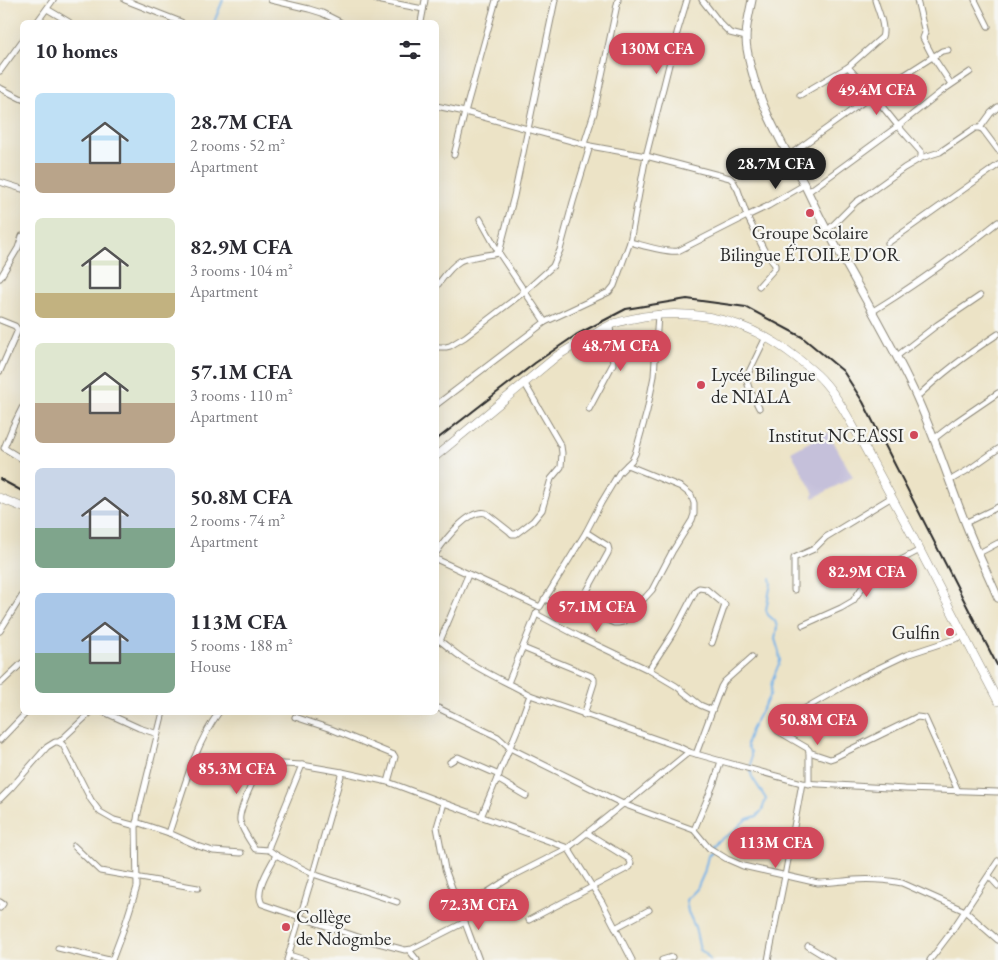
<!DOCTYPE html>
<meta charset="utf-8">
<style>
body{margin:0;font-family:"EB Garamond",serif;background:#f7f7f7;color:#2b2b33;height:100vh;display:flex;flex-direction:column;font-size:19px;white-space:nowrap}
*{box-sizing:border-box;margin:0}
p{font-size:16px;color:#7c7c81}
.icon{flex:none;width:28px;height:28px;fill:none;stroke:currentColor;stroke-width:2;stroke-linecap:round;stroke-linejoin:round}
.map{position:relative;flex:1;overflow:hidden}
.details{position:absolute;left:20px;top:20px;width:419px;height:695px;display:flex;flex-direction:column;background:#fff;border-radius:8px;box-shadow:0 5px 20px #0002}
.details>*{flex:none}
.price{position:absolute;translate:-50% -42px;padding:0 11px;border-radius:18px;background:#d1495b;color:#fff;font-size:16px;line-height:32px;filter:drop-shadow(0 1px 2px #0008)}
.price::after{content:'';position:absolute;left:50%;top:30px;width:15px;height:11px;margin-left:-8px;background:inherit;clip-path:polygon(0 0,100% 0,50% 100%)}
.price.active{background:#222;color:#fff}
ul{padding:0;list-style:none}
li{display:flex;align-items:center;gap:15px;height:125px;padding:0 15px}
li span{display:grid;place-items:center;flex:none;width:140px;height:100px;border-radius:8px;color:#555}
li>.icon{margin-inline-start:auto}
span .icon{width:60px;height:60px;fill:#fffc;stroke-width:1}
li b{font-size:21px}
h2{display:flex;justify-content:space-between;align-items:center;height:60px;padding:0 15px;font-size:21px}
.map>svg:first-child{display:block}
.industrial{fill:#c5c0da}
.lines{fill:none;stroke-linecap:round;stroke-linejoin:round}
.stream{stroke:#76b3e8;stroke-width:2}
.minor-casing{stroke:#8c8778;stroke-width:7}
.secondary-casing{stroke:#8c8778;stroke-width:9}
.primary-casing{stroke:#8c8778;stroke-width:9}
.minor{stroke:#fff;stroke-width:5}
.secondary{stroke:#fff;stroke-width:7}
.primary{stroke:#fff;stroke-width:8}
.rail{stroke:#2b2b2b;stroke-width:2}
.poi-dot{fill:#d1495b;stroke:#f6f6f2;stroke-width:2}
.labels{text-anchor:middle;stroke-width:4.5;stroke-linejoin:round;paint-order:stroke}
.poi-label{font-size:19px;fill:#2b2b2b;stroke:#f6f6f2;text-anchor:start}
</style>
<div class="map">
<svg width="998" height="960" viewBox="0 0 998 960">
<rect width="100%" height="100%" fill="#f6f6f2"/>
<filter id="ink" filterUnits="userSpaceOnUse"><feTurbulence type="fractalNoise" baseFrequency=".02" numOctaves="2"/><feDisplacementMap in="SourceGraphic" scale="10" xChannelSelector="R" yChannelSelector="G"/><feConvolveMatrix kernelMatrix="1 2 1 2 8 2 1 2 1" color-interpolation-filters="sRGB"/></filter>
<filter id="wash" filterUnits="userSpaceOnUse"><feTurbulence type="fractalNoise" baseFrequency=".0096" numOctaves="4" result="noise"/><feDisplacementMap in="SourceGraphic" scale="20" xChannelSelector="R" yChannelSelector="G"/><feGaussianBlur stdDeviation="1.12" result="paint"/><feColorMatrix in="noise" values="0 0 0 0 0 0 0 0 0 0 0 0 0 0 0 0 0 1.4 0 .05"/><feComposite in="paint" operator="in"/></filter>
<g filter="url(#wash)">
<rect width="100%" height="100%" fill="#ece3c6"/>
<!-- industrial -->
<path class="industrial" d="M828,432L853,477L814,498L812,495L814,494L791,452Z"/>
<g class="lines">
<!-- stream -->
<g class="stream">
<path d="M214,22L223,0"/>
<path d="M710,960L705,953L700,950L695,927L688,912L686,900L697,889L704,873L708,856L713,850L711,846L717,841L735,831L741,824L747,819L757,816L762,810L766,799L752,777L751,773V752L747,746V743L751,730L770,695L772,681L780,661L779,652L775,639L777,627L775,621L768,615L766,610L771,583L770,578"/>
</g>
</g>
</g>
<g filter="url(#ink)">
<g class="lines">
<!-- minor casing -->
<g class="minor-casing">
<g id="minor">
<path d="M125,0L181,22"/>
<path d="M271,0L309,9L322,13L340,22"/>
<path d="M377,0L423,9"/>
<path d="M496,0L465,112L590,146L646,156L730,178L733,181L738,190L747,216L764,250L775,265V268L759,286"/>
<path d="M702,0L720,23L730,33L746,37"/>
<path d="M917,0L925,33L923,38L933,57L951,84"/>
<path d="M975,0L988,26"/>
<path d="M47,9L69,22"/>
<path d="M37,22L53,0"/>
<path d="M421,22L425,0"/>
<path d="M948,50L942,51L873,95L898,126L942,91L970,72"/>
<path d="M0,71L22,41"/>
<path d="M0,88L22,99"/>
<path d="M800,95L848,67L882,37C886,27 878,11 875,0"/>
<path d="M436,106L465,112L454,155"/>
<path d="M980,128L983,130L998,150"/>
<path d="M584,144L594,113L618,0"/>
<path d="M788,156L873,95L848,67"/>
<path d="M921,158L940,152L975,128H980L991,113L998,107"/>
<path d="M0,182L22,189"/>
<path d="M808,192L898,126L921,152V158L904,168L865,196L856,202L827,231"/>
<path d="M630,242C642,245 666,253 678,251L747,216L768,206L804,185"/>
<path d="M888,243L998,165"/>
<path d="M0,278L18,248L22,236"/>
<path d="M436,287C443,278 450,267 460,261C468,257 489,255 499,253L480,219"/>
<path d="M873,311C917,284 958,254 998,222"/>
<path d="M0,320L15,326L18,330L0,371"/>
<path d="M545,322L499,253L514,196L555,0"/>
<path d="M436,347H446L450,346L465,337L524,292L553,266L560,250L573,202L590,146"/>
<path d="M897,356L937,325L980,296"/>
<path d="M917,397C942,373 969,353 998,334"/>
<path d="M436,405L545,322L609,292L614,286L630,242L646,156L677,33L687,0"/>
<path d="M22,408L13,426L4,448L22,459"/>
<path d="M759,408L749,388L746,378L766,337"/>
<path d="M589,409L613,364L610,325"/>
<path d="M935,438L957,421L998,393"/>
<path d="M949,481L968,470L998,449"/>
<path d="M965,523L998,507"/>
<path d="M436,553C445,540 469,508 486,513L509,531L512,534H516L533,521L542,510L551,479L561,467L562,453L561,446L525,384"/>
<path d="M979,553L998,543"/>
<path d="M436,559L540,607L586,532L601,503L619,473L632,460L635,454L647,411L654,376L658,314"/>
<path d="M794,590V558L814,549L826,537L892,497"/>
<path d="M544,599L566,607L585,610L614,623H618L623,622L652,590L672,552L692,520L694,514V503L691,495L681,487L627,465"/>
<path d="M577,609L608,553L609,550L608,546L586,532"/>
<path d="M536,614L582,638L649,670L676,686L700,705L712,710"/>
<path d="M803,625L841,608L853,601L870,576L920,550"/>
<path d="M0,631L22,596"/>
<path d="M436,638C445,644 452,651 461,657C482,672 507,682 530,695L679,747L689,752L721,761L802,783L905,789L998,792"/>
<path d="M440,641L468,575"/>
<path d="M523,648L591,676L594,679V683L584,715"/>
<path d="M649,670L675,630L696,590L699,588L706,589L725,605L712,643"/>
<path d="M1,683L22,663"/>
<path d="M508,683L537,612"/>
<path d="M436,707L498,737L510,748L623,804L694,830L709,848L727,859L743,866L818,883C830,883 841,881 854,880C869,879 887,880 902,883L965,911L998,940"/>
<path d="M104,712L139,728L158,734"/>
<path d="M295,717L331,729L394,755L395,757L388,782"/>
<path d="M0,740L27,712"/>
<path d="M59,742L91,712"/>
<path d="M809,752L830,759L833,758L917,717L925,718L958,791"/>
<path d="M696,754L721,687L724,682L752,657"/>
<path d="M450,762L458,757L499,775"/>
<path d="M342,772L302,765L269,846V850L276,855L313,874L397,902"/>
<path d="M497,779L526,796"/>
<path d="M809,784V750L807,748L778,731L776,728V725L858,678L906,655L964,636"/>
<path d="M0,799L11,788L47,747L55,742H59L63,745L91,800L100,812L114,820L136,826"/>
<path d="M444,803L437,827L445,869L479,960"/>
<path d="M481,817L518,728L530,695"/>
<path d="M136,822L169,833L198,846L213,851L241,853"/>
<path d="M694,830L714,783L721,761"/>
<path d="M169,833C183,792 193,748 219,712"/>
<path d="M74,846L100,871L198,888"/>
<path d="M269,850L255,849C250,841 242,830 240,821C238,811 257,770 264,763L302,765"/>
<path d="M276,855C269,869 254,890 262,904L367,940L405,950L412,949L465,922"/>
<path d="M989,876L998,886"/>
<path d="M0,902L3,904L0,908"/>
<path d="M460,910L511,877L568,848L623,804L634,797L689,752"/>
<path d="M529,920L630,867L631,863L629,859L587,833"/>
<path d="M615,928L649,910"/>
<path d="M808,946L831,960"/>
<path d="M58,948L109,960"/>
<path d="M409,950L417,960"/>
<path d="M289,955L305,960"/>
<path d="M112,960L124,928L137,887L136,826L138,813L163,712"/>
<path d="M287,960L313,874L342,772L388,782L444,803L568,848L602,902L632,960"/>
<path d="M662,960L672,957"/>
<path d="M768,960L785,876L802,783"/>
<path d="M930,960L949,935L998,861"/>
</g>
</g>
<!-- secondary casing -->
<g class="secondary-casing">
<path id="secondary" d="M752,0C749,15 744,33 747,49C754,96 781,142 804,184C812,200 819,216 828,232C855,281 884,330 909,381C932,427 946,474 965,522C975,548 987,572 998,598"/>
</g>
<!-- primary casing -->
<g class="primary-casing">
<g id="primary">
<path d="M436,456L557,356C568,349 580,342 593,335C599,331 606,327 612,324C678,303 743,315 797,358C807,366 817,373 825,383C839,399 849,419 859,437C874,465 889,492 904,520C936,580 966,641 998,701"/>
<path d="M0,498L22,507"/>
</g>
</g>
<!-- minor -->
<use href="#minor" class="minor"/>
<!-- secondary -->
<use href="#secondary" class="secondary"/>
<!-- primary -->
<use href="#primary" class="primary"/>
<!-- rail -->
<g class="rail">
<path d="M436,440L535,363L576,335L626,309L687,299L746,307L802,337L843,371L863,402L998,667"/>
<path d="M0,479L22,491"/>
</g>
</g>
</g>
<!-- markers -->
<g class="poi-dot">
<circle cx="810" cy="213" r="5"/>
<circle cx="701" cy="385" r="5"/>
<circle cx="914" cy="435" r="5"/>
<circle cx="950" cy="632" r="5"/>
<circle cx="286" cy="927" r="5"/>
</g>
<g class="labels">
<!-- poi labels -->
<g class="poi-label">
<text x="810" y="239" text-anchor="middle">Groupe Scolaire<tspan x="810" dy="22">Bilingue ÉTOILE D'OR</tspan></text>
<text x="711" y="381">Lycée Bilingue<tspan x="711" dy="22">de NIALA</tspan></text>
<text x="904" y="442" text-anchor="end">Institut NCEASSI</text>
<text x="940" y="639" text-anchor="end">Gulfin</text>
<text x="296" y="923">Collège<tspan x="296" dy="22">de Ndogmbe</tspan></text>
</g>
</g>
</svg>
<b class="price" style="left:657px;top:75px">130M CFA</b>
<b class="price" style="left:877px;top:116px">49.4M CFA</b>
<b class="price active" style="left:776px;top:190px">28.7M CFA</b>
<b class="price" style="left:621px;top:372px">48.7M CFA</b>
<b class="price" style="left:867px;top:598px">82.9M CFA</b>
<b class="price" style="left:597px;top:633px">57.1M CFA</b>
<b class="price" style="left:818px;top:746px">50.8M CFA</b>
<b class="price" style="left:237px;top:795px">85.3M CFA</b>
<b class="price" style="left:776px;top:869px">113M CFA</b>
<b class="price" style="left:479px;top:931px">72.3M CFA</b>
<section class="details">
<h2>10 homes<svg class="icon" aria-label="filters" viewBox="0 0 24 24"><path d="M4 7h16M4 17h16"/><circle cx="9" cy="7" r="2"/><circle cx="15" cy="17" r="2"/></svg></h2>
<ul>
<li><span style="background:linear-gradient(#bfe0f5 70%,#b9a48a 0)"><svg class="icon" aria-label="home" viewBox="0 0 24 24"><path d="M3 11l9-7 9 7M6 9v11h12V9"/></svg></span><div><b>28.7M CFA</b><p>2 rooms · 52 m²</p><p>Apartment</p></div></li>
<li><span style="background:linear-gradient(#dfe7d0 75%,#c2b280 0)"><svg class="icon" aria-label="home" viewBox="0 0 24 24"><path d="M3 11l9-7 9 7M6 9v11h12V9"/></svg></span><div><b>82.9M CFA</b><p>3 rooms · 104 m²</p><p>Apartment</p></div></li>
<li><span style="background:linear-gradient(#dfe7d0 60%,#b9a48a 0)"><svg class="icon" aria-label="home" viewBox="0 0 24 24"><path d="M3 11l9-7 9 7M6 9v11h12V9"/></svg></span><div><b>57.1M CFA</b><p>3 rooms · 110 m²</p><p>Apartment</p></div></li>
<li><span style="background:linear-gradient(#c9d6e8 60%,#7fa58c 0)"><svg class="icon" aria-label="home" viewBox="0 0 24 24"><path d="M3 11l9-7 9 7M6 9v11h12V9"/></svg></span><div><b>50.8M CFA</b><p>2 rooms · 74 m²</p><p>Apartment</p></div></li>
<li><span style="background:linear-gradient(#a9c7e8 60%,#7fa58c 0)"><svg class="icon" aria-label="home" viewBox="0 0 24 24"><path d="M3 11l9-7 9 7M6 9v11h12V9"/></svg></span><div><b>113M CFA</b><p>5 rooms · 188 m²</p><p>House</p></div></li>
</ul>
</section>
</div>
